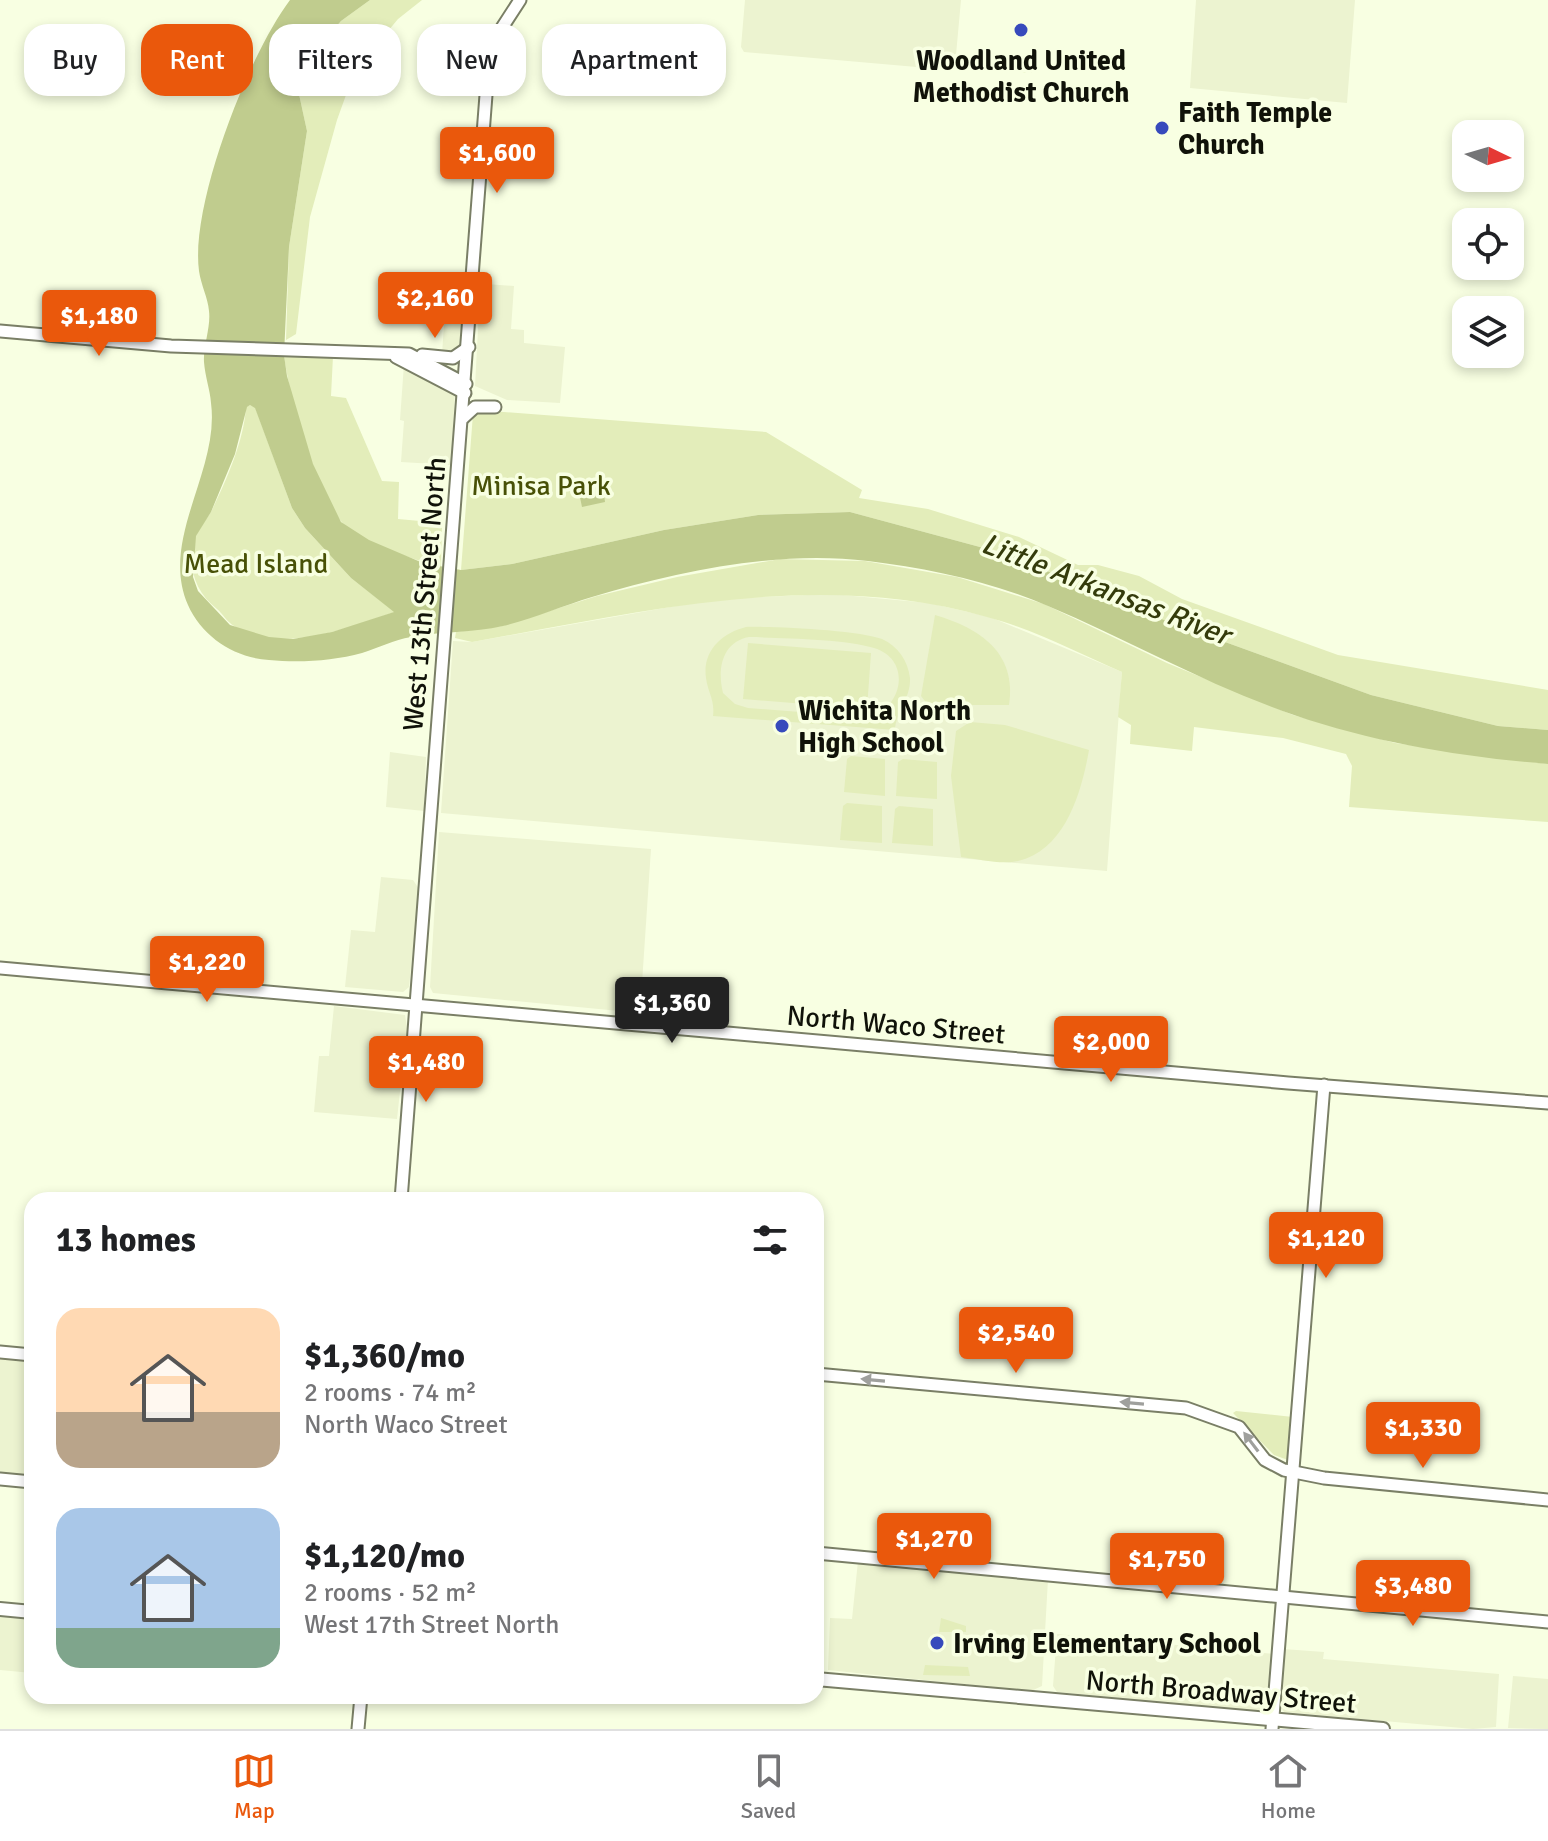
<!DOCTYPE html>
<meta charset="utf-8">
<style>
body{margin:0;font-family:Signika,sans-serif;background:#f6f6f6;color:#202124;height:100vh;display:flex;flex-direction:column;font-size:30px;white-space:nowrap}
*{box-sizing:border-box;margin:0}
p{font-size:26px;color:#757577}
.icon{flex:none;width:44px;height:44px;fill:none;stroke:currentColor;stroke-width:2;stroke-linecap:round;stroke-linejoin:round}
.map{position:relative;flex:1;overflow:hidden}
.details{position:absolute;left:24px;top:1192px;width:800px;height:512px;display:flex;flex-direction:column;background:#fff;border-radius:24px;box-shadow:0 4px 12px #0003}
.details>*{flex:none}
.top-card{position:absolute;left:24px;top:24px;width:800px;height:72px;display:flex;gap:16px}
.needle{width:52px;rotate:95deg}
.controls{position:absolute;left:1452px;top:120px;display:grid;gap:16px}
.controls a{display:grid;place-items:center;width:72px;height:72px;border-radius:16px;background:#fff;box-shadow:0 4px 12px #0003;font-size:40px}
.price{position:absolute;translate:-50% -68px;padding:0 18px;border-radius:8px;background:#ea580c;color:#fff;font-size:26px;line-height:52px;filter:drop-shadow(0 2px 4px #0008)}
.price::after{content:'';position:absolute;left:50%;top:48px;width:24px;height:18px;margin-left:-12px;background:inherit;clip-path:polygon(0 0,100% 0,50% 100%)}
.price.on{background:#222;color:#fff}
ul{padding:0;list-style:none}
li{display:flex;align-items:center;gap:24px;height:200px;padding:0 32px}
li span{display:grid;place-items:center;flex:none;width:224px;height:160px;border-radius:24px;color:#555}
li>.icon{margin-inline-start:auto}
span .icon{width:96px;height:96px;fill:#fffc;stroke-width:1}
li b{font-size:34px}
h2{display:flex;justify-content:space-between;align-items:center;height:96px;padding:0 32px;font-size:34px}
.pill{padding:0 28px;border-radius:24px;background:#fff;box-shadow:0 4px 12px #0003;font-size:28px;line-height:72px}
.pill.on{background:#ea580c;color:#fff}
.tab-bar{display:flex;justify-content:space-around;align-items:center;height:112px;border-top:2px solid #e0e0e0;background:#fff;font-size:22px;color:#757577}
.tab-bar a{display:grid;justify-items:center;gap:4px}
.tab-bar .on{color:#ea580c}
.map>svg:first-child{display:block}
.built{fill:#ecf3d0}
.green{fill:#e3edba;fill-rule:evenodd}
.water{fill:#c0cc8e;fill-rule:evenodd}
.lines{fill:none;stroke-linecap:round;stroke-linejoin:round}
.secondary-casing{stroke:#7a7f66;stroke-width:15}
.primary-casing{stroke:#7a7f66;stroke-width:16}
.secondary{stroke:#fff;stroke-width:11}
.primary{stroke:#fff;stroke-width:12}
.oneway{fill:#9fa09d}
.poi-dot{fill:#374abc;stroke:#f8ffe2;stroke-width:3}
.labels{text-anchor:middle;stroke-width:7;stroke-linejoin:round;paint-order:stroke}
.poi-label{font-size:28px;font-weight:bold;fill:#101209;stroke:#f8ffe2;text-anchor:start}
.park-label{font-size:28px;fill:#485107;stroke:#f8ffe2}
.street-label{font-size:28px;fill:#101209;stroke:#f8ffe2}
.water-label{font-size:30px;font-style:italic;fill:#343b0b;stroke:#f8ffe2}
</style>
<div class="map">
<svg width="1548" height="1729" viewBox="0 0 1548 1729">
<rect width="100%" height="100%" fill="#f8ffe2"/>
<!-- built -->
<g class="built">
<path d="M745,0H961L955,66L951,70L744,52L741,47Z"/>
<path d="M1196,0H1355L1347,103L1190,88Z"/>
<path d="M485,284L514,286L511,329L524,330V343L565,347L560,403L507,400L475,386L480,291Z"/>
<path d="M446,297L463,298L459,350L456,354H442Z"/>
<path d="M404,364L455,392L451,465L401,462L404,421L400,420Z"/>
<path d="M832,594L929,603L990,617L1122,672L1107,871L441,813L453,641L472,642L715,599Z"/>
<path d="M390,752L426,757L424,811L386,807Z"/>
<path d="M439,832L651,849L640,1013L433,993L430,987Z"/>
<path d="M381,877L413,880L419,889L409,987L403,992L345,987L351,930L375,932Z"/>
<path d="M334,1006L405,1015L407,1027L397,1119L314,1112L319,1056H329Z"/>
<path d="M0,1358L32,1362V1476L0,1473Z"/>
<path d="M858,1561L1048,1579L1042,1686L1031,1691L828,1670L830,1618L852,1619Z"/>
<path d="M0,1616L32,1619V1673L0,1670Z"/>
<path d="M1057,1634L1274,1654L1269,1709L1263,1712L1057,1692L1053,1686Z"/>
<path d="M1283,1649L1324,1652L1323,1659L1499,1674L1496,1727L1473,1729L1284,1712L1279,1704Z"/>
<path d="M1513,1676L1548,1679V1729L1508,1728Z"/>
</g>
<!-- green -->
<g class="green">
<path d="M370,0H422L398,19L373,49L346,95L337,120L310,217L296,334L286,340L289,247L307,131L297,85L307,59L341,21Z"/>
<path d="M995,59L1033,63L1032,73L995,70Z"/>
<path d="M284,355L333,356L331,396L346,398L382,481L399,482L398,519L442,523L441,566C417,562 354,540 340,520C315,485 289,398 284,355Z"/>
<path d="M250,405L255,407L292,508L305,528L351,578L395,612C346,628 283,655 234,626C227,622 223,614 217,609C194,591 187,566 195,538C198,529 206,520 211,512C226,481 244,441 246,407Z"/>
<path d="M479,410L766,432L862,490L859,498L928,509L1019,537L1078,565H1098L1139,576L1182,599L1338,655L1548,690V730L1498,726L1371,695L1098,596L1021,558L850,512L758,515L664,530L512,564L461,570L473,414Z"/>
<path d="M780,559L865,561L957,577L1044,604L1167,663L1293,715L1395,743L1548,764V822L1349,807L1352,766L1346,754L1283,738L1194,727L1192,751L1130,744L1131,725L1118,717L1122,672C1078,653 1033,629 987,617C816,568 642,612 472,642L455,638L456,632L502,626L597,596L677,577Z"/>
<path d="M935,615C979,628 1017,652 1009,705H928L921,696Z"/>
<path d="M746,627C774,626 859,630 882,639C898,646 908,661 910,678C911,698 896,711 895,730L713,716C715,700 708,693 706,678C702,651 722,633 746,627ZM749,637C780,638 847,639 874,648C914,660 902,713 864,717L748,708L735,704L723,693C717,669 722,642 749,637Z"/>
<path d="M748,643L871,653L867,709L743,699Z"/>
<path d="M970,722L1005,725L1089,750C1082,790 1066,850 1018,861C1002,865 978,859 961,857L951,776L956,731Z"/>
<path d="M851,756L885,759V796L844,792L847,759Z"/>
<path d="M903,759L937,762V799L896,796L898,762Z"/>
<path d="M847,803L882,806V843L840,840L843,806Z"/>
<path d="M899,806L933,809V846L892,843L895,809Z"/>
<path d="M1236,1411L1293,1417L1288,1460L1274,1455L1233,1413Z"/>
<path d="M941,1618L966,1626V1632H939Z"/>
<path d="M925,1665L968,1667L970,1676L923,1675Z"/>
</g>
<!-- water -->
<g class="water">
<path d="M290,0H370L341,21L308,59L297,85L307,131L289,247L284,355L287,376L313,464L341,522L369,540L423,563L461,570L512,564L664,530L758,515L850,512L1021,558L1098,596L1371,695L1498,726L1548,730V764C1462,757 1376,743 1294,715C1209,686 1131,641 1048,606C993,582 927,568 868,561C778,550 678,571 592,597C562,606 533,619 503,626C473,633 441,631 411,637C394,640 378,648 362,653C333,661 299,663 269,660C235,658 202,637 188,605C159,539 220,471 211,403C210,390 205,376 204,362C203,346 211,327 209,311C208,298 201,285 199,271C190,204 249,54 290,0ZM250,405L255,408L292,508L305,528L351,578L394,612L332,632L293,639L269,637L230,625L198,591L193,577L196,536L211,512L235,454L247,407Z"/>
<path d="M587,481L590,497L604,494L605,502L582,507L577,483Z"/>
</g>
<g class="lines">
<!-- secondary casing -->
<g class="secondary-casing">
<g id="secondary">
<path d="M0,331L171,346L409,354L466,384"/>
<path d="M422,355L453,358L469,347"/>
<path d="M396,357L465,393"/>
<path d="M463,418L475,407H495"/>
<path d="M0,968L1288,1083L1548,1103"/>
<path d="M401,1200L488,69L496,37L520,0"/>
<path d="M0,1352L32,1355"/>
<path d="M816,1374L1186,1408L1239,1427L1265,1460L1284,1470L1324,1478L1548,1500"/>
<path d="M0,1479L32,1482"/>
<path d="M816,1553L1548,1622"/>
<path d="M358,1729L361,1696"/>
<path d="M1272,1729L1324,1085"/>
</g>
</g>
<!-- primary casing -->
<g class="primary-casing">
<g id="primary">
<path d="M0,1609L32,1612"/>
<path d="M816,1679L1383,1729"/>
</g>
</g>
<!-- secondary -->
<use href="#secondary" class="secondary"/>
<!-- primary -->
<use href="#primary" class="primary"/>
</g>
<!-- one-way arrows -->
<defs><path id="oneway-solid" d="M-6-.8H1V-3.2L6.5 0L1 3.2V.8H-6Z" transform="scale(2)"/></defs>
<g class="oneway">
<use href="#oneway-solid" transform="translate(873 1380) rotate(-175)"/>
<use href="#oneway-solid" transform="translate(1132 1403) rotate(-175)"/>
<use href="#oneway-solid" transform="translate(1251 1442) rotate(-127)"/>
</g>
<!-- markers -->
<g class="poi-dot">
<circle cx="1021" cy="30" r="8"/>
<circle cx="1162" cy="128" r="8"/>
<circle cx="782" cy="726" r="8"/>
<circle cx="937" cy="1643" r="8"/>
</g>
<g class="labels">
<!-- poi labels -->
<g class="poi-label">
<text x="1021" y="70" text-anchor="middle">Woodland United<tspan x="1021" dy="32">Methodist Church</tspan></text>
<text x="1178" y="122">Faith Temple<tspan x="1178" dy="32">Church</tspan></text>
<text x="798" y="720">Wichita North<tspan x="798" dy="32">High School</tspan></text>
<text x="953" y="1653">Irving Elementary School</text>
</g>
<!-- park labels -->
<g class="park-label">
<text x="541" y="495">Minisa Park</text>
<text x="256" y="573">Mead Island</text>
</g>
<!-- street labels -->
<g class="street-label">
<text transform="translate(424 594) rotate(-85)" y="10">West 13th Street North</text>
<text transform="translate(896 1024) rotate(5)" y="10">North Waco Street</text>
<text transform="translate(1221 1691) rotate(5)" y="10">North Broadway Street</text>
</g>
<!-- water labels -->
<g class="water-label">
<text transform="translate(1106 589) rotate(21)" y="10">Little Arkansas River</text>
</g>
</g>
</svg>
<div class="controls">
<a><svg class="needle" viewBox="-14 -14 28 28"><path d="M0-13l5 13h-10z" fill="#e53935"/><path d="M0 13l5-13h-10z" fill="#757577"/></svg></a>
<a><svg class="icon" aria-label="locate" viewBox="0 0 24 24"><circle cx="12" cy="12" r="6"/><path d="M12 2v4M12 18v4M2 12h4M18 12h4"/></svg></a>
<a><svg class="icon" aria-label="layers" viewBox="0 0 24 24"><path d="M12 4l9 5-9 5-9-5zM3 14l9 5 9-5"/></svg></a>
</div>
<b class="price" style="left:497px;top:195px">$1,600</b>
<b class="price" style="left:435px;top:340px">$2,160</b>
<b class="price" style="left:99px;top:358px">$1,180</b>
<b class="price" style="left:207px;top:1004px">$1,220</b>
<b class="price on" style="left:672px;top:1045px">$1,360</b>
<b class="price" style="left:1111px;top:1084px">$2,000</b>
<b class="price" style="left:426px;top:1104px">$1,480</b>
<b class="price" style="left:1326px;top:1280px">$1,120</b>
<b class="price" style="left:1016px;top:1375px">$2,540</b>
<b class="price" style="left:1423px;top:1470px">$1,330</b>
<b class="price" style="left:934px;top:1581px">$1,270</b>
<b class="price" style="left:1167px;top:1601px">$1,750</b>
<b class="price" style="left:1413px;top:1628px">$3,480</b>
<div class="top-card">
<a class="pill">Buy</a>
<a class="pill on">Rent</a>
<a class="pill">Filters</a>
<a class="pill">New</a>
<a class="pill">Apartment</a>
</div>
<section class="details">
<h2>13 homes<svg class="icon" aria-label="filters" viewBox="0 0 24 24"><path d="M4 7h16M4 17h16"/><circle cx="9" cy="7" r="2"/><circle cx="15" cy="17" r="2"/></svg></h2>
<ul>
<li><span style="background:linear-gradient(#ffd9b3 65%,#b9a48a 0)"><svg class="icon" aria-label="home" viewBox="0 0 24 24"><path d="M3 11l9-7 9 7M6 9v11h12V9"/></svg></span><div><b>$1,360/mo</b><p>2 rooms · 74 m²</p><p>North Waco Street</p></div></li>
<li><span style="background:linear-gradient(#a9c7e8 75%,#7fa58c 0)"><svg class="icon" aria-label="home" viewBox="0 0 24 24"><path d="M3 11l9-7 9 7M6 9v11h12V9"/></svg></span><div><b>$1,120/mo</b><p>2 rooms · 52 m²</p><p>West 17th Street North</p></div></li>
</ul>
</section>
</div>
<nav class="tab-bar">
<a class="on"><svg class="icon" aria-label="map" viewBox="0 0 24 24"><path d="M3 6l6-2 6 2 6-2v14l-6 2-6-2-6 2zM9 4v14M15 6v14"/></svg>Map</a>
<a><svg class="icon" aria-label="saved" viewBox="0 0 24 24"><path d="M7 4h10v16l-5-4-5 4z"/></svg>Saved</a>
<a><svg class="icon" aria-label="home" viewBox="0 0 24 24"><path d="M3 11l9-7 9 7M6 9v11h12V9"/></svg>Home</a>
</nav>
